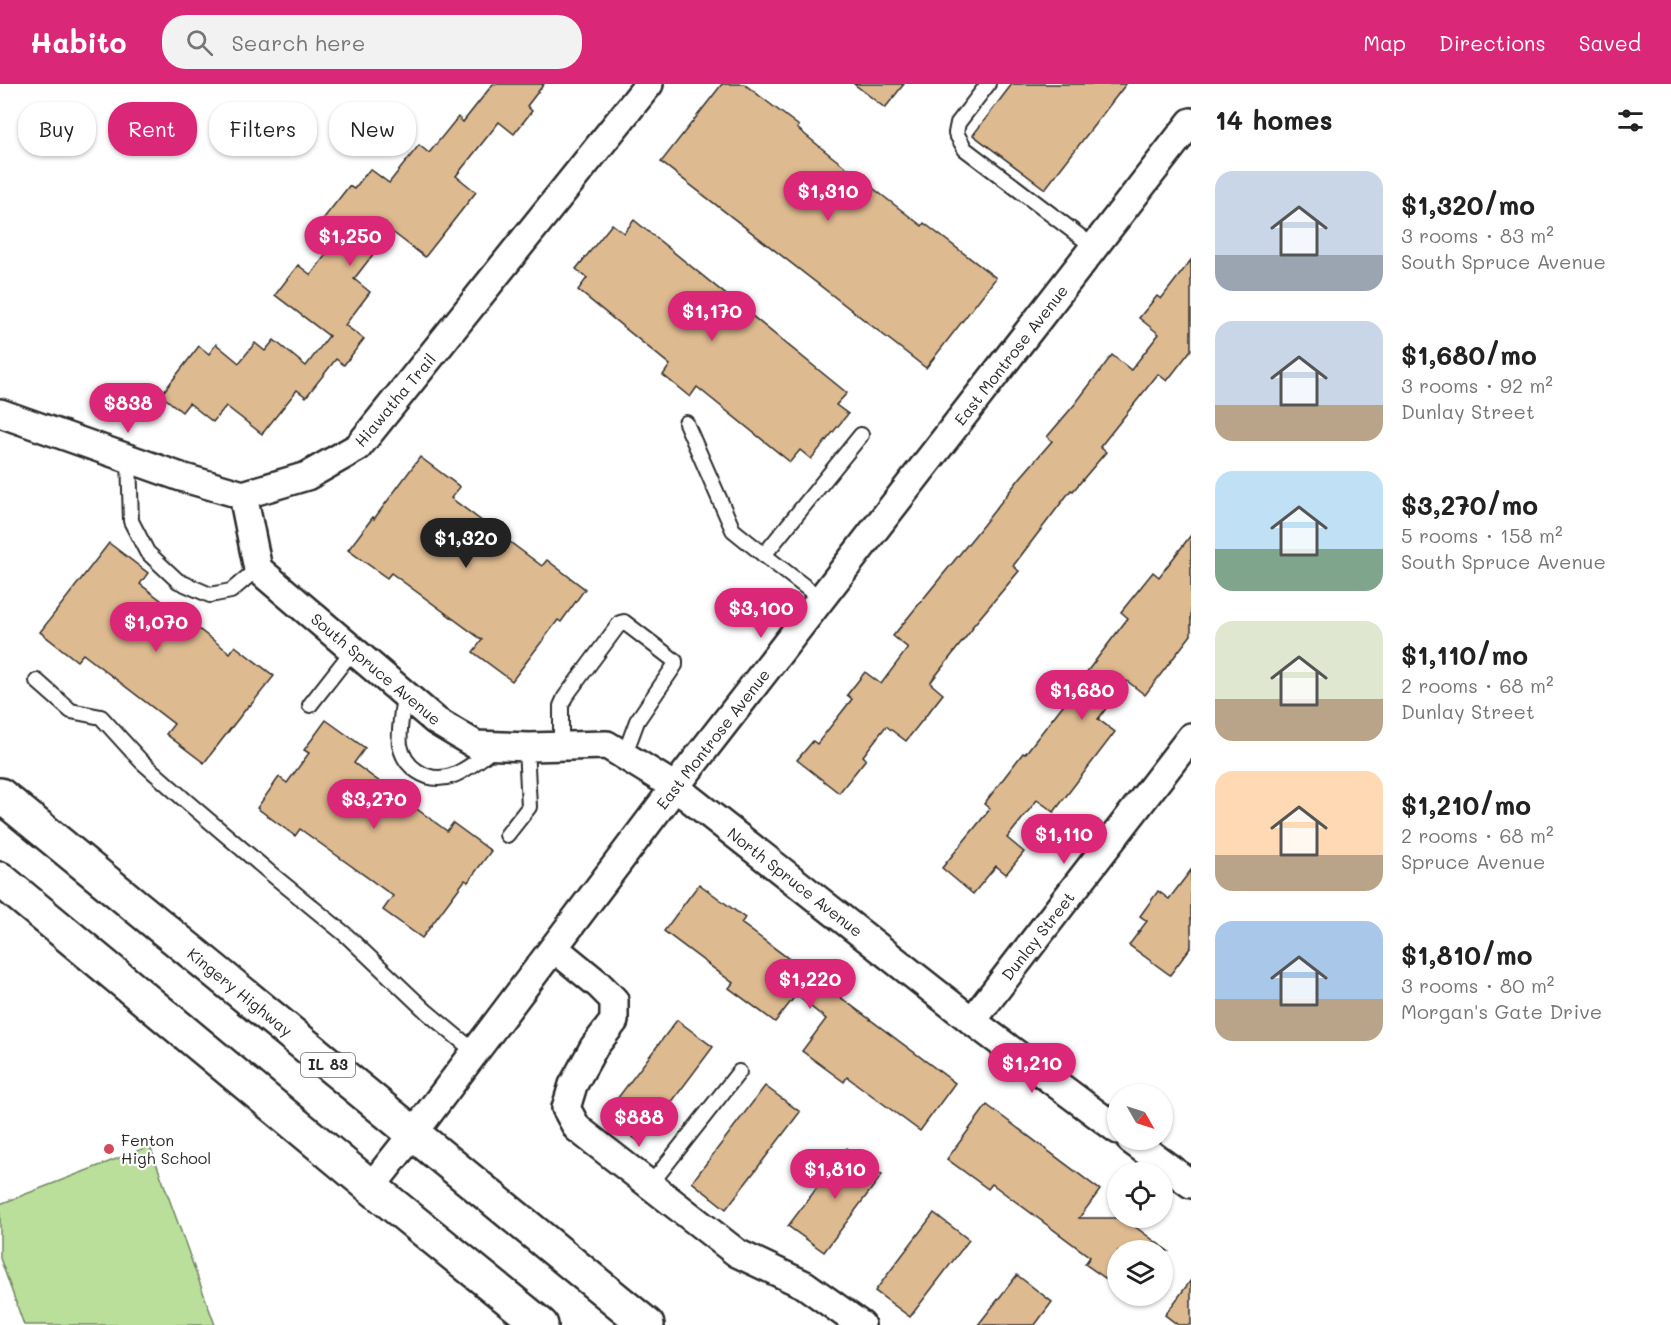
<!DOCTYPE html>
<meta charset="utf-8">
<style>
body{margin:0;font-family:Mali,sans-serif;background:#f2f2f2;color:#222;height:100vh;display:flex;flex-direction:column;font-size:22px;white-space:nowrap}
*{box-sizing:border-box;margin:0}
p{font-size:20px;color:#767676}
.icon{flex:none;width:33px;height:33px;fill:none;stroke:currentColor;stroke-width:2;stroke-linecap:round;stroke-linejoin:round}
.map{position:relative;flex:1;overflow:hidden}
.sheet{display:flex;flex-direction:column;background:#fff;width:480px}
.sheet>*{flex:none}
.top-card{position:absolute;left:18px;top:18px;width:570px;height:54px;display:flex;gap:12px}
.needle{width:39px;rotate:129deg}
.tools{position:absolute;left:1107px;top:1000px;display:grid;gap:12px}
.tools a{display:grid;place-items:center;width:66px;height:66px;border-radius:50%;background:#fff;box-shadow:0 2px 4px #0004;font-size:30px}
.price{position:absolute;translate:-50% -51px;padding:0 14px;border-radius:21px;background:#db2777;color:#fff;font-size:20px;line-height:39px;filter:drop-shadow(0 2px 3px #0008)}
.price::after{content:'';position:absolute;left:50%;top:36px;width:18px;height:14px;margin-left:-9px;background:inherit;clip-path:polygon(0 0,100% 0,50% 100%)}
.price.active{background:#222;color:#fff}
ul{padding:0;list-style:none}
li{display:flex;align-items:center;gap:18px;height:150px;padding:0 24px}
li span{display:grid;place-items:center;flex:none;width:168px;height:120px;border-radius:18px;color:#555}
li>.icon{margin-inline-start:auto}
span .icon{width:72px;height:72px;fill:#fffc;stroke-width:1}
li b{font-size:26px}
h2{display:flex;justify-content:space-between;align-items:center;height:72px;padding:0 24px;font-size:26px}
.tag{padding:0 21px;border-radius:24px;background:#fff;box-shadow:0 2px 4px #0004;font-size:21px;line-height:54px}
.tag.active{background:#db2777;color:#fff}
header{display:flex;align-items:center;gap:36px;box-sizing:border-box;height:84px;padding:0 30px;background:#db2777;color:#fff}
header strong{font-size:28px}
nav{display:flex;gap:33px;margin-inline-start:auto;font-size:21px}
.search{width:420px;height:54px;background:#f2f2f2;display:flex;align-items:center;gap:15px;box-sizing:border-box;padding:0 21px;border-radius:24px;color:#767676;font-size:22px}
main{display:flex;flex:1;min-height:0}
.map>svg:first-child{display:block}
.green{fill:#b9df9b;stroke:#728563;stroke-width:1.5}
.building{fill:#deba90;stroke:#2b2b2b;stroke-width:1.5}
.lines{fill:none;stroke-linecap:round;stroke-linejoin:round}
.lane-casing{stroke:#2b2b2b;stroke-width:18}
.street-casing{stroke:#2b2b2b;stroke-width:32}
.highway-casing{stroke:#2b2b2b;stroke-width:38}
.lane{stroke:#fff;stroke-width:14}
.street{stroke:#fff;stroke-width:27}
.highway{stroke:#fff;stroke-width:33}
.poi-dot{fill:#d1495b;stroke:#fff;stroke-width:2}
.labels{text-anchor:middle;stroke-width:4.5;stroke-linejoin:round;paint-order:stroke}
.shield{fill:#fff;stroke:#6b6b6b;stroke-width:1.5}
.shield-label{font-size:15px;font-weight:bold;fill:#2b2b2b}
.street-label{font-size:16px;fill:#2b2b2b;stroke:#fff}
.poi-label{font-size:16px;fill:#2b2b2b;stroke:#fff;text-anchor:start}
</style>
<header>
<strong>Habito</strong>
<div class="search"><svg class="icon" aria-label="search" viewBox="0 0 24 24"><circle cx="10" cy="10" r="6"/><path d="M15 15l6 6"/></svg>Search here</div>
<nav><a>Map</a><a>Directions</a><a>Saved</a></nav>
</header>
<main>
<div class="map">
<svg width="1191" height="1241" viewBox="0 0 1191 1241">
<rect width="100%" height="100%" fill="#fff"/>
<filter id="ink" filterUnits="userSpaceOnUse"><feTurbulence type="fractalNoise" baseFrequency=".0167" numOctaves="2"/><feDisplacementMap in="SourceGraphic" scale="12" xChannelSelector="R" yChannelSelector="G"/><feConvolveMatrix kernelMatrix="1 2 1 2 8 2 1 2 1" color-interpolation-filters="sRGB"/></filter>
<g filter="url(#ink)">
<!-- green -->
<path class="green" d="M150,1062L215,1241H24L0,1174V1120Z"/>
<!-- building -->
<g class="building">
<path d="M493,0H544L527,22L532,27L514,50L499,38L456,92L476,108L425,173L391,147L354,195L370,208L345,241L364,255L344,281L336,275L306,313L297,306L262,350L226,322L213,338L189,319L182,328L161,311L199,262L209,270L216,260L239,279L255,259L265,267L274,256L306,282L329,252L275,211L298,181L311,191L335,158L316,144L349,102L354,105L370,85L389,99L419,61L429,69L458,33L463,38Z"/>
<path d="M722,0H744L799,42L797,44L830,71L922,142L924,139L996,194L926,284L661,78Z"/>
<path d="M854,0H904L885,24Z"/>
<path d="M1012,0H1126L1045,105L973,51Z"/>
<path d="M634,136L847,309L836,321L848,330L811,375L800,366L790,378L697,303L690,313L663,291L670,281L578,206L587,194L576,185L612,140L624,149Z"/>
<path d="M1191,176V266L1167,297L1158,290L1100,363L1106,368L1073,407L1071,406L1013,482L1019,487L972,543L973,544L930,599L943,610L906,657L886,642L863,672L866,675L839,709L797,676L813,657L817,660L852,615L847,611L865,588L881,600L908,564L893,552L976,450L1020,394L1052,357L1047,353L1075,320L1112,271L1131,286L1159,250L1139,234L1157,212L1161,215Z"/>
<path d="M420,373L460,403L451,414L542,482L547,476L585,505L561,538L558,536L512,597L473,568L482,556L391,489L387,494L348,466L373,433L374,435Z"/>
<path d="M1191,451V551L1145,611L1127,597L1098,635L1115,648L1054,728L1037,716L1007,754L1024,768L1006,790L996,782L973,810L942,784L990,725L984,720L1023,669L1025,670L1077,603L1076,602L1128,534L1121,528L1153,488L1159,493Z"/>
<path d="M109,459L148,489L140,500L230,569L235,562L274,592L250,622L249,621L204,679L166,650L174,640L83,570L77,577L40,548Z"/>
<path d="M326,636L365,664L354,679L447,747L453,739L491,767L468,798L465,796L422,854L383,826L393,812L300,745L295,752L257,724L279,693L287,699L309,669L304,666Z"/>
<path d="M1191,786V863L1170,891L1129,861L1147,837L1140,832L1158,807L1169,815Z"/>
<path d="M699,800L745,834L741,839L955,999L920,1047L847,993L844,998L802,967L826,935L796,911L775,938L729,904L733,899L664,847Z"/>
<path d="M677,936L713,963L641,1059L604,1032Z"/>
<path d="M765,1002L800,1028L726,1125L692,1098Z"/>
<path d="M987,1021L1100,1106L1079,1134H1123L1168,1167H1118V1203L1085,1180L1090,1173L992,1100L988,1105L947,1075Z"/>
<path d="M847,1064L882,1091L824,1168L788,1142Z"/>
<path d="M934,1129L969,1156L910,1233L875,1207Z"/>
<path d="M1017,1191L1052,1218L1035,1241H978Z"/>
<path d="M1191,1196V1241H1178L1165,1231Z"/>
</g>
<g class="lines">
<!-- lane casing -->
<g class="lane-casing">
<g id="lane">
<path d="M988,0L958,39L956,49L965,65L1094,163"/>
<path d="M686,339L733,446L764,471"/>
<path d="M129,374L131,437L147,468L178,497L210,511L231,507L258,484"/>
<path d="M821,515L764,471L861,351"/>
<path d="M37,597L71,627L101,633L141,677L186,717L269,788L346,851L427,928L475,968"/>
<path d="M404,610C403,623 398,649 400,661C402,671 408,681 417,687C446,707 472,680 495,664"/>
<path d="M310,621L353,566"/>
<path d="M561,663V622L565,613L620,539L624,538L675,577V581L637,637L624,672"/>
<path d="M507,751L529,723L526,663"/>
<path d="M650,1101L739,988"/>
</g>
</g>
<!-- street casing -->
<g class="street-casing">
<g id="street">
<path d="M0,329L181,393L243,411L307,392L358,363L649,0"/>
<path d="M243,411L258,485L436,637L476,661L529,663L607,661L675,703L972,937L1118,1046"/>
<path d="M554,864L598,900L614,916V937L594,963L573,1001L566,1024L577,1044L737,1169L805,1201L861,1241"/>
<path d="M972,937L1191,653"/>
<path d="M1131,1056L1191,1100"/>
<path d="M371,1103L413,1050L675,703L1191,38"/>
</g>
</g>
<!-- highway casing -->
<g class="highway-casing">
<g id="highway">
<path d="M0,711L647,1241"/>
<path d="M0,795L371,1103L541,1241"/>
</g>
</g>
<!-- lane -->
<use href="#lane" class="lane"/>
<!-- street -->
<use href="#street" class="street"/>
<!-- highway -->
<use href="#highway" class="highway"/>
</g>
</g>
<!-- markers -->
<circle class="poi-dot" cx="109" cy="1065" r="6"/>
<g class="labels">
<!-- shield labels -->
<rect class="shield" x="301" y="969" width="54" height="24" rx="4.5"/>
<g class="shield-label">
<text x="328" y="986">IL 83</text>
</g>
<!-- street labels -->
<g class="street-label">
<text transform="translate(1011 271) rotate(-52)" y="6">East Montrose Avenue</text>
<text transform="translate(395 316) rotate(-50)" y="6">Hiawatha Trail</text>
<text transform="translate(376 585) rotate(40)" y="6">South Spruce Avenue</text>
<text transform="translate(713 655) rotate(-52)" y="6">East Montrose Avenue</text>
<text transform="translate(795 798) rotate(38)" y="6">North Spruce Avenue</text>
<text transform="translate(1038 852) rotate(-52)" y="6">Dunlay Street</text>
<text transform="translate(240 908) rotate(39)" y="6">Kingery Highway</text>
</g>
<!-- poi labels -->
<g class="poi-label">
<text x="121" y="1062">Fenton<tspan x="121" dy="18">High School</tspan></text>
</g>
</g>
</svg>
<div class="tools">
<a><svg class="needle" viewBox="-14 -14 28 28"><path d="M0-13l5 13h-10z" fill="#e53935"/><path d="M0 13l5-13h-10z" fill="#767676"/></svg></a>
<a><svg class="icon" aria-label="locate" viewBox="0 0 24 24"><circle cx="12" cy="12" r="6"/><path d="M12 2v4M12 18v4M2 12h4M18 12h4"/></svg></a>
<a><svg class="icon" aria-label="layers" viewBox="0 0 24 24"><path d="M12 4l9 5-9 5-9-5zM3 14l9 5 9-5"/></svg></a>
</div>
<b class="price" style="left:828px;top:138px">$1,310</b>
<b class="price" style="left:350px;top:183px">$1,250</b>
<b class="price" style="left:712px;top:258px">$1,170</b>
<b class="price" style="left:128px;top:350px">$838</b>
<b class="price active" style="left:466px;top:485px">$1,320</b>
<b class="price" style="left:761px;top:555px">$3,100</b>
<b class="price" style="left:156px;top:569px">$1,070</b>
<b class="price" style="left:1082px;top:637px">$1,680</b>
<b class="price" style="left:374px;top:746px">$3,270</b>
<b class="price" style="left:1064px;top:781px">$1,110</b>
<b class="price" style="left:810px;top:926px">$1,220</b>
<b class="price" style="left:1032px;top:1010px">$1,210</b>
<b class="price" style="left:639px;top:1064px">$888</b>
<b class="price" style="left:835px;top:1116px">$1,810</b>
<div class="top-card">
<a class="tag">Buy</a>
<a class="tag active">Rent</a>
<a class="tag">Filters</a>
<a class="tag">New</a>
</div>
</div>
<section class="sheet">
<h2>14 homes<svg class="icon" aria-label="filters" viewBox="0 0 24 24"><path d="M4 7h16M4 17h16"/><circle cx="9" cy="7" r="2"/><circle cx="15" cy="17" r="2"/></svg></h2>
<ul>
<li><span style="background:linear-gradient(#c9d6e8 70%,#9aa5b1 0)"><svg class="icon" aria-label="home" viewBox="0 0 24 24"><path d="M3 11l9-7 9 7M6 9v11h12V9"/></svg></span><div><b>$1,320/mo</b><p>3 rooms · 83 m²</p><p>South Spruce Avenue</p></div></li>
<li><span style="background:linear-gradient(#c9d6e8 70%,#b9a48a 0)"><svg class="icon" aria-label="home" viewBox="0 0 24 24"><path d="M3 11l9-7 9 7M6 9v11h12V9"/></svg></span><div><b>$1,680/mo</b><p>3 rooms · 92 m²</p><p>Dunlay Street</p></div></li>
<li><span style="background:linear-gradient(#bfe0f5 65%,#7fa58c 0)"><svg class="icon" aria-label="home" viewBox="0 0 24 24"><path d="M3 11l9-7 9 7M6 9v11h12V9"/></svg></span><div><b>$3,270/mo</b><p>5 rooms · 158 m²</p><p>South Spruce Avenue</p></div></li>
<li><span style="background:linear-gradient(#dfe7d0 65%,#b9a48a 0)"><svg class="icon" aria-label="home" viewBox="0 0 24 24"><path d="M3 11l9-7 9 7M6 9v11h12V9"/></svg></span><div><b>$1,110/mo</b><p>2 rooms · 68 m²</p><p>Dunlay Street</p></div></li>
<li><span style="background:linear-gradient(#ffd9b3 70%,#b9a48a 0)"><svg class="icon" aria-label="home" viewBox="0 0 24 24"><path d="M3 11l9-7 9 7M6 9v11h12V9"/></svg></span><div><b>$1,210/mo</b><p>2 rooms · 68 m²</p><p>Spruce Avenue</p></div></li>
<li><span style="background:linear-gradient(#a9c7e8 65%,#b9a48a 0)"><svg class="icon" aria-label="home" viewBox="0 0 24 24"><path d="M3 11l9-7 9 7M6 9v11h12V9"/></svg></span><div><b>$1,810/mo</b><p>3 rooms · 80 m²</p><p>Morgan's Gate Drive</p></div></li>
</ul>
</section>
</main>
